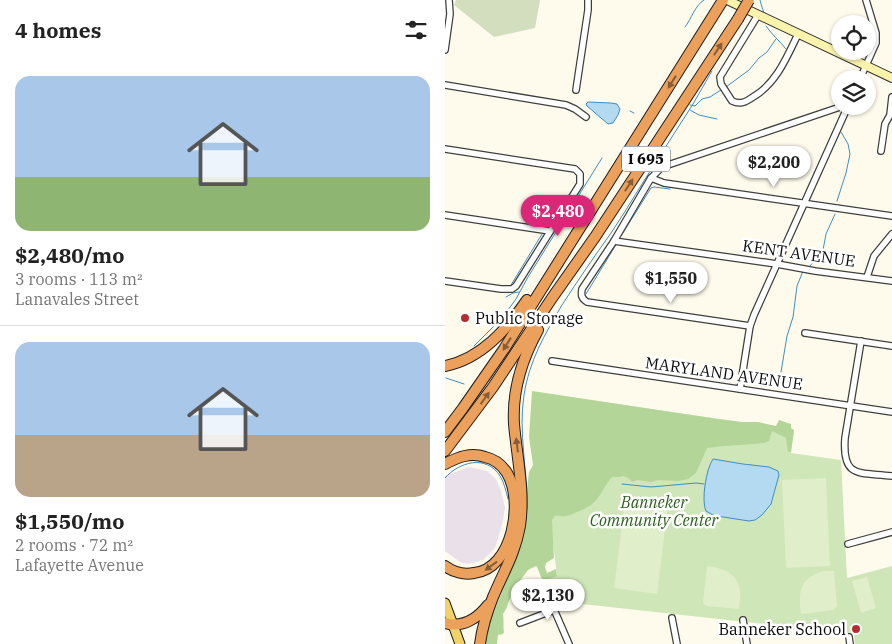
<!DOCTYPE html>
<meta charset="utf-8">
<style>
body{margin:0;font-family:"IBM Plex Serif",serif;background:#f2f2f2;color:#222;height:100vh;display:flex;flex-direction:column;font-size:19px;white-space:nowrap}
*{box-sizing:border-box;margin:0}
p{font-size:16px;color:#767676}
.icon{flex:none;width:28px;height:28px;fill:none;stroke:currentColor;stroke-width:2;stroke-linecap:round;stroke-linejoin:round}
.map{position:relative;flex:1;overflow:hidden}
.sheet{display:flex;flex-direction:column;background:#fff;width:445px}
.sheet>*{flex:none}
.buttons{position:absolute;left:386px;top:15px;display:grid;gap:10px}
.buttons a{display:grid;place-items:center;width:45px;height:45px;border-radius:50%;background:#fff;box-shadow:0 1px 4px #0004;font-size:25px}
.price{position:absolute;translate:-50% -42px;padding:0 11px;border-radius:18px;background:#fff;color:#222;font-size:16px;line-height:32px;filter:drop-shadow(0 1px 2px #0008)}
.price::after{content:'';position:absolute;left:50%;top:30px;width:15px;height:11px;margin-left:-8px;background:inherit;clip-path:polygon(0 0,100% 0,50% 100%)}
.price.on{background:#db2777;color:#fff}
ul{padding:0;list-style:none}
li{display:grid;align-content:center;gap:10px;height:265px;padding:0 15px}
li+li{border-top:1px solid #e0e0e0}
li span{display:grid;place-items:center;height:155px;border-radius:15px;color:#555}
li>.icon{margin-inline-start:auto}
span .icon{width:90px;height:90px;fill:#fffc;stroke-width:1}
li b{font-size:21px}
h2{display:flex;justify-content:space-between;align-items:center;height:60px;padding:0 15px;font-size:21px}
main{display:flex;flex:1;min-height:0}
.map>svg:first-child{display:block}
.industrial{fill:#e9e0ea}
.green{fill:#cfe6b8}
.forest{fill:#b3d698}
.cemetery{fill:#d3debf}
.pitch{fill:#e0eec9}
.water{fill:#b4daf2;stroke:#3f8dc5}
.lines{fill:none;stroke-linecap:round;stroke-linejoin:round}
.stream{stroke:#3f8dc5;stroke-width:1}
.street-casing{stroke:#3f3f3f;stroke-width:8}
.secondary-casing{stroke:#2e2e2e;stroke-width:10}
.primary-casing{stroke:#1d1d1d;stroke-width:11}
.highway-casing{stroke:#1d1d1d;stroke-width:12}
.street{stroke:#fff;stroke-width:5.5}
.secondary{stroke:#faf3ab;stroke-width:8}
.primary{stroke:#f0d269;stroke-width:9}
.highway{stroke:#eba05c;stroke-width:10}
.highway-bridge-casing{stroke:#1d1d1d;stroke-width:12;stroke-linecap:butt}
.highway-bridge{stroke:#eba05c;stroke-width:10}
.oneway{fill:#875d38}
.poi-dot{fill:#b32d31;stroke:#fff;stroke-width:2}
.labels{text-anchor:middle;stroke-width:5;stroke-linejoin:round;paint-order:stroke}
.shield{fill:#fff;stroke:#555;stroke-width:1}
.shield-label{font-size:15px;font-weight:bold;fill:#0c0c0c}
.street-label{font-size:16px;fill:#0c0c0c;stroke:#fff}
.poi-label{font-size:16px;fill:#0c0c0c;stroke:#fff;text-anchor:start}
.park-label{font-size:16px;font-style:italic;fill:#2d5f21;stroke:#fff}
</style>
<main>
<section class="sheet">
<h2>4 homes<svg class="icon" aria-label="filters" viewBox="0 0 24 24"><path d="M4 7h16M4 17h16"/><circle cx="9" cy="7" r="2"/><circle cx="15" cy="17" r="2"/></svg></h2>
<ul>
<li><span style="background:linear-gradient(#a9c7e8 65%,#8fb573 0)"><svg class="icon" aria-label="home" viewBox="0 0 24 24"><path d="M3 11l9-7 9 7M6 9v11h12V9"/></svg></span><div><b>$2,480/mo</b><p>3 rooms · 113 m²</p><p>Lanavales Street</p></div></li>
<li><span style="background:linear-gradient(#a9c7e8 60%,#b9a48a 0)"><svg class="icon" aria-label="home" viewBox="0 0 24 24"><path d="M3 11l9-7 9 7M6 9v11h12V9"/></svg></span><div><b>$1,550/mo</b><p>2 rooms · 72 m²</p><p>Lafayette Avenue</p></div></li>
</ul>
</section>
<div class="map">
<svg width="447" height="644" viewBox="0 0 447 644">
<rect width="100%" height="100%" fill="#fefbec"/>
<!-- industrial -->
<path class="industrial" d="M24,467L42,471L51,479L56,491L60,508L57,525L50,548L38,560L23,564L15,562L0,551V476Z"/>
<!-- green -->
<path class="green" d="M90,392L349,430L346,453L396,460L402,578L447,566V644H410L409,634L110,601L101,580L112,575Z"/>
<!-- forest -->
<path class="forest" d="M87,391L273,419L297,422H313L331,426L334,420L346,424V428L349,430L346,452H343L341,438L327,431L324,441L319,443C300,445 281,445 262,448L251,473L243,479L233,481L213,480L206,482L193,480L187,482L183,478L178,476L175,477H167C153,494 156,503 132,512C129,513 125,516 121,516C118,517 113,515 110,516L107,520L109,558L101,563L100,567L102,573L111,569L112,576L101,580L102,585L99,584L92,567L91,566L83,570L71,586L64,601L61,609L58,614C59,620 58,625 59,632L58,634L53,635L52,644H39L45,621L64,575L75,545L84,472L88,465L84,437Z"/>
<!-- cemetery -->
<path class="cemetery" d="M11,0H95L90,28L49,37L9,5Z"/>
<!-- pitch -->
<g class="pitch">
<path d="M381,478L385,566L341,568L337,480Z"/>
<path d="M180,501L223,506L212,594L169,588Z"/>
<path d="M262,566C290,570 299,581 294,609L261,606L258,603Z"/>
<path d="M378,571H389L392,606L389,610L356,614C353,592 354,579 378,571Z"/>
<path d="M422,577L431,608L416,613L407,581Z"/>
</g>
<!-- water -->
<g class="water">
<path d="M143,102L166,103L172,104L175,109L173,115L168,123L163,124L142,106L141,104Z"/>
<path d="M268,459L298,464L324,467L333,471L334,475L326,504L317,515L310,520L304,521L278,517L268,515L261,511C256,501 261,469 268,459Z"/>
</g>
<g class="lines">
<!-- stream -->
<g class="stream">
<path d="M315,0L316,4L319,13"/>
<path d="M321,26C327,35 335,41 341,49"/>
<path d="M240,27C246,20 250,5 259,0"/>
<path d="M281,87L304,70L314,58L322,52L331,39"/>
<path d="M245,105L250,106L257,99L265,97L276,90"/>
<path d="M245,110L254,115L272,119"/>
<path d="M185,111L189,113"/>
<path d="M218,151L248,104L267,71"/>
<path d="M392,201L401,173L405,154L403,144L396,132"/>
<path d="M103,225L121,197"/>
<path d="M176,236L206,188L209,187L225,189"/>
<path d="M364,267L372,258L378,250L381,234L390,214"/>
<path d="M66,285L97,234"/>
<path d="M141,294L172,243"/>
<path d="M61,297L68,293L74,292"/>
<path d="M29,346L57,318L71,299L83,277L157,158"/>
<path d="M336,372L342,336L348,317L352,286L358,271"/>
<path d="M1,378L19,384"/>
<path d="M0,478C14,462 41,454 55,476C59,482 61,491 63,499"/>
<path d="M177,484L206,487L251,483L259,484"/>
<path d="M82,509C83,471 73,433 79,395C84,361 100,334 117,305C133,280 149,257 166,233C183,208 198,181 215,156"/>
</g>
<!-- street casing -->
<g class="street-casing">
<g id="street">
<path d="M313,15L275,77L276,84L287,101C295,105 301,102 308,97C331,84 342,57 353,34"/>
<path d="M0,50L5,14L4,0"/>
<path d="M415,79L431,43V33L421,0"/>
<path d="M0,85L121,105L130,109L141,117"/>
<path d="M131,90L143,10V0"/>
<path d="M0,149L130,169L135,174V184L71,286L67,289H56L0,281"/>
<path d="M436,151L440,124L445,115L447,97"/>
<path d="M206,178L219,183L447,216"/>
<path d="M0,215L105,231"/>
<path d="M169,241L332,264L370,271L447,281"/>
<path d="M422,277L429,256L447,234"/>
<path d="M305,326L142,302C136,298 136,295 137,289L169,241L206,178L217,167L398,106"/>
<path d="M360,333L447,346"/>
<path d="M416,341L400,438C397,479 414,472 447,476"/>
<path d="M107,361L447,412"/>
<path d="M295,389L305,326L309,315L403,106"/>
<path d="M403,544L447,532"/>
<path d="M101,591L124,644"/>
<path d="M227,618L232,644"/>
<path d="M298,620L302,644"/>
<path d="M75,623L109,610"/>
<path d="M404,637L405,644"/>
</g>
</g>
<!-- secondary casing -->
<g class="secondary-casing">
<path id="secondary" d="M282,0L447,78"/>
</g>
<!-- primary casing -->
<g class="primary-casing">
<path id="primary" d="M0,603L15,644"/>
</g>
<!-- highway casing -->
<g class="highway-casing">
<g id="highway">
<path d="M0,366C36,359 62,329 82,300"/>
<path d="M0,432L18,408L59,349L278,0"/>
<path d="M0,451L48,387L107,298L150,237L293,19"/>
<path d="M0,464C13,457 26,452 40,457C49,459 57,465 62,473C79,501 68,569 29,573C19,575 8,572 0,566"/>
<path d="M0,623C17,628 32,619 43,605"/>
<path d="M35,644C37,628 42,612 48,597C59,571 70,554 75,526C80,492 72,458 69,424C67,390 77,359 93,330"/>
</g>
</g>
<!-- street -->
<use href="#street" class="street"/>
<!-- secondary -->
<use href="#secondary" class="secondary"/>
<!-- primary -->
<use href="#primary" class="primary"/>
<!-- highway -->
<use href="#highway" class="highway"/>
<!-- highway-bridge casing -->
<g class="highway-bridge-casing">
<path id="highway-bridge" d="M293,19L304,0"/>
</g>
<!-- highway-bridge -->
<use href="#highway-bridge" class="highway-bridge"/>
</g>
<!-- one-way arrows -->
<defs><path id="oneway-solid" d="M-6-.8H1V-3.2L6.5 0L1 3.2V.8H-6Z" transform="scale(1.25)"/></defs>
<g class="oneway">
<use href="#oneway-solid" transform="translate(273 49) rotate(-57)"/>
<use href="#oneway-solid" transform="translate(227 82) rotate(122)"/>
<use href="#oneway-solid" transform="translate(184 185) rotate(-57)"/>
<use href="#oneway-solid" transform="translate(62 344) rotate(122)"/>
<use href="#oneway-solid" transform="translate(40 398) rotate(-54)"/>
<use href="#oneway-solid" transform="translate(72 445) rotate(-97)"/>
<use href="#oneway-solid" transform="translate(46 566) rotate(144)"/>
</g>
<!-- markers -->
<g class="poi-dot">
<circle cx="20" cy="318" r="5"/>
<circle cx="411" cy="629" r="5"/>
</g>
<g class="labels">
<!-- shield labels -->
<rect class="shield" x="177" y="146.5" width="48" height="25" rx="4"/>
<g class="shield-label">
<text x="201" y="164">I 695</text>
</g>
<!-- street labels -->
<g class="street-label">
<text transform="translate(354 253) rotate(8)" y="6">KENT AVENUE</text>
<text transform="translate(279 373) rotate(8)" y="6">MARYLAND AVENUE</text>
</g>
<!-- poi labels -->
<g class="poi-label">
<text x="30" y="324">Public Storage</text>
<text x="401" y="635" text-anchor="end">Banneker School</text>
</g>
<!-- park labels -->
<g class="park-label">
<text x="209" y="508">Banneker<tspan x="209" dy="18">Community Center</tspan></text>
</g>
</g>
</svg>
<div class="buttons">
<a><svg class="icon" aria-label="locate" viewBox="0 0 24 24"><circle cx="12" cy="12" r="6"/><path d="M12 2v4M12 18v4M2 12h4M18 12h4"/></svg></a>
<a><svg class="icon" aria-label="layers" viewBox="0 0 24 24"><path d="M12 4l9 5-9 5-9-5zM3 14l9 5 9-5"/></svg></a>
</div>
<b class="price" style="left:329px;top:188px">$2,200</b>
<b class="price on" style="left:113px;top:237px">$2,480</b>
<b class="price" style="left:226px;top:304px">$1,550</b>
<b class="price" style="left:103px;top:621px">$2,130</b>
</div>
</main>
